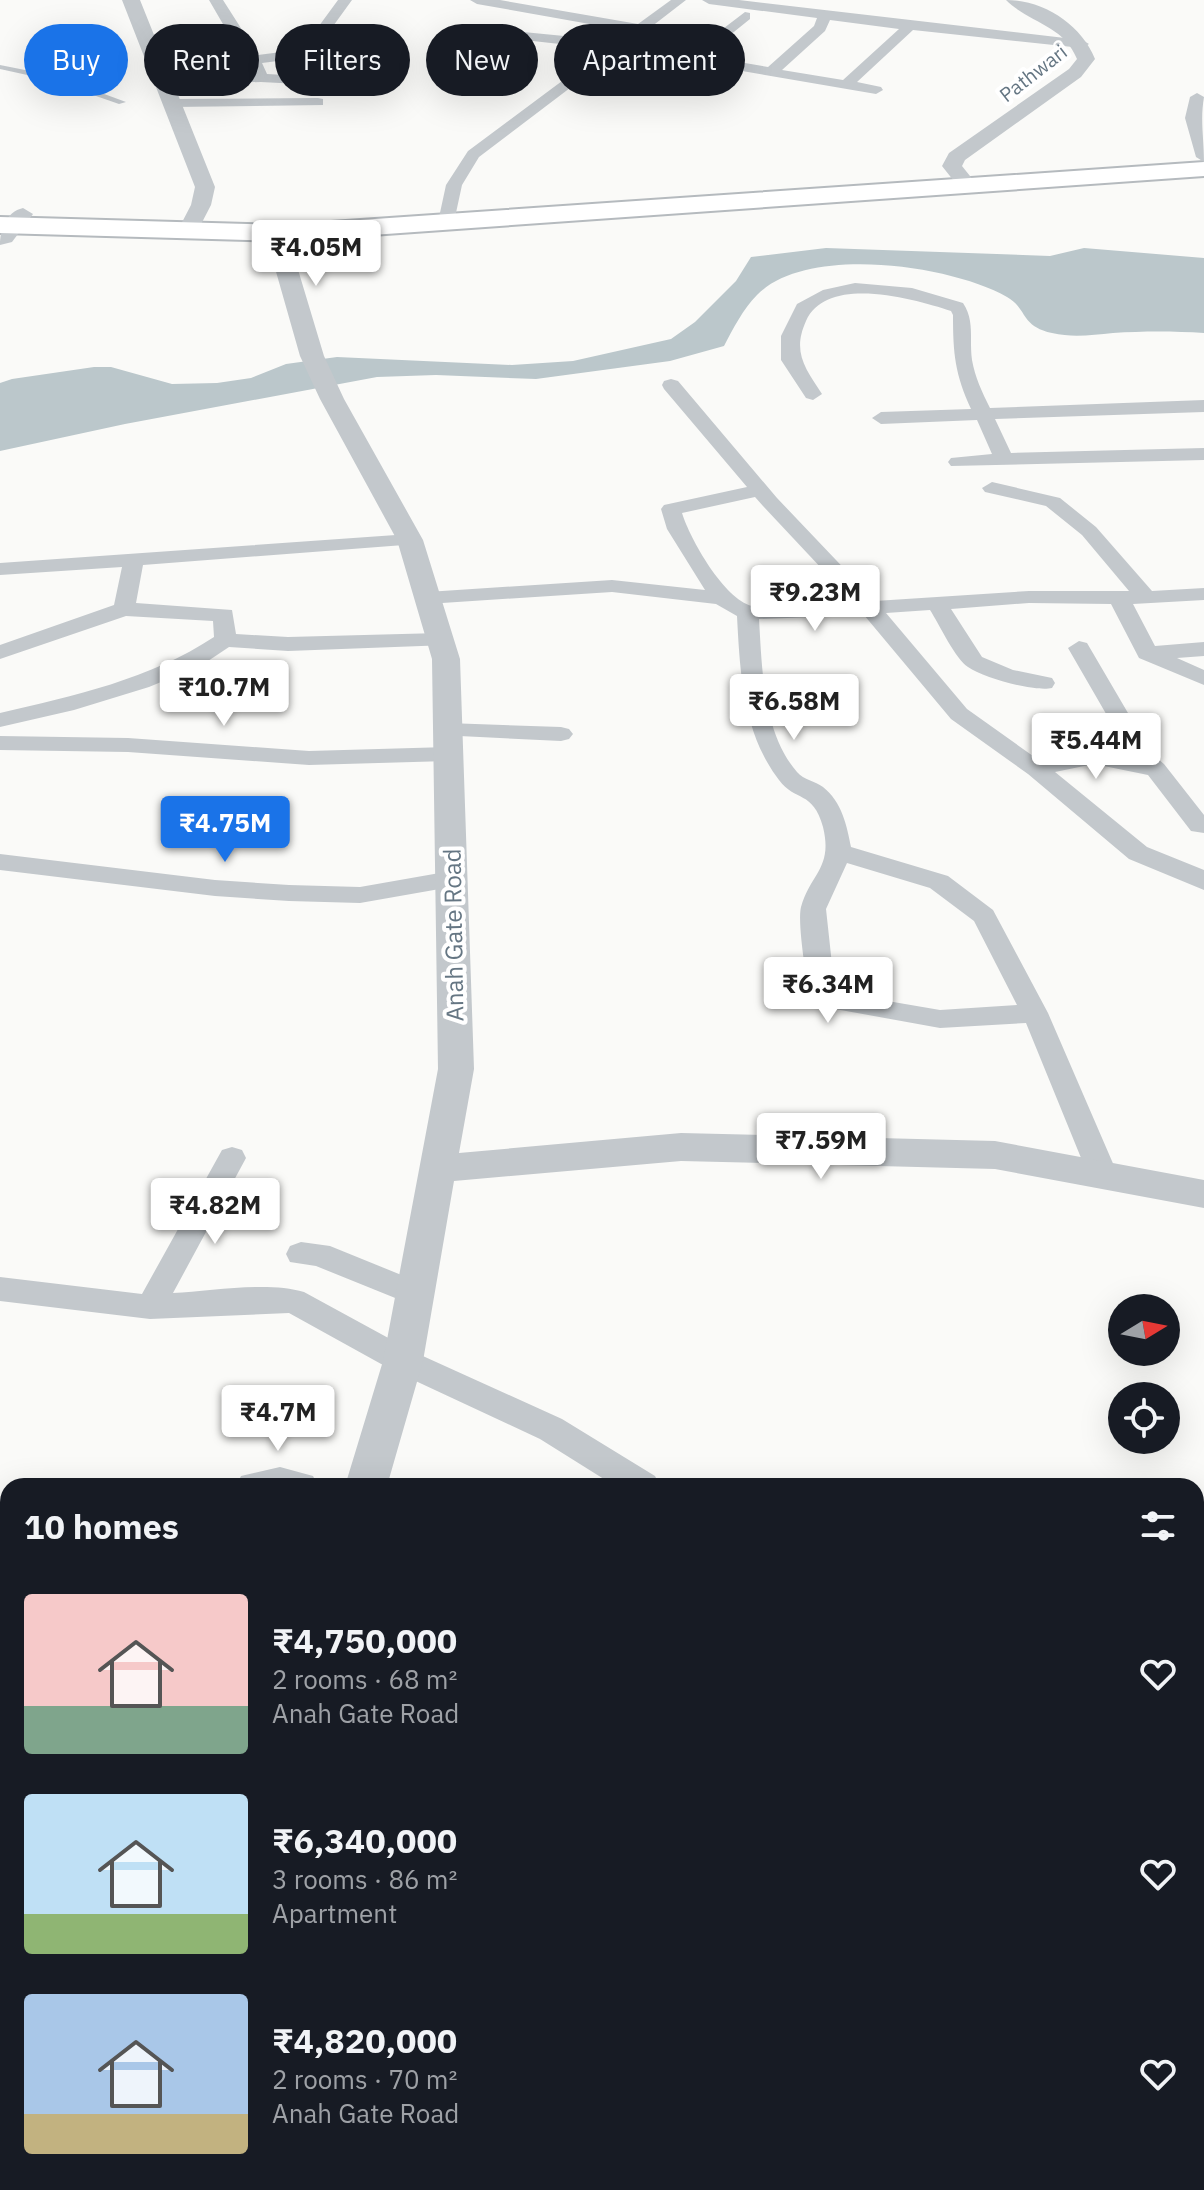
<!DOCTYPE html>
<html lang="en">
<head>
<meta charset="utf-8">
<style>
  body { margin:0; font-family:"IBM Plex Sans",sans-serif; background:#20242c; color:#f1f3f6; height:100vh; display:flex; flex-direction:column; font-size:30px; white-space:nowrap }
  * { box-sizing:border-box; margin:0 }
  p { font-size:26px; color:#9ea1a6 }
  .icon { flex:none; width:44px; height:44px; fill:none; stroke:currentColor; stroke-width:2; stroke-linecap:round; stroke-linejoin:round }
  .map { position:relative; flex:1; overflow:hidden }
  .drawer { position:absolute; left:0px; top:1478px; width:1204px; height:712px; display:flex; flex-direction:column; background:#171b24; border-radius:24px 24px 0 0; box-shadow:0 8px 32px #0002 }
  .drawer>* { flex:none }
  .hud { position:absolute; left:24px; top:24px; width:800px; height:72px; display:flex; gap:16px }
  .needle { width:52px; rotate:80deg }
  .tools { position:absolute; left:1108px; top:1294px; display:grid; gap:16px }
  .tools a { display:grid; place-items:center; width:72px; height:72px; border-radius:50%; background:#171b24; box-shadow:0 8px 32px #0002; font-size:40px }
  .price { position:absolute; translate:-50% -68px; padding:0 18px; border-radius:8px; background:#fff; color:#222; font-size:26px; line-height:52px; filter:drop-shadow(0 2px 4px #0008) }
  .price::after { content:''; position:absolute; left:50%; top:48px; width:24px; height:18px; margin-left:-12px; background:inherit; clip-path:polygon(0 0,100% 0,50% 100%) }
  .price.selected { background:#1a73e8; color:#fff }
  ul { padding:0; list-style:none }
  li { display:flex; align-items:center; gap:24px; height:200px; padding:0 24px }
  li span { display:grid; place-items:center; flex:none; width:224px; height:160px; border-radius:8px; color:#555 }
  li>.icon { margin-inline-start:auto }
  span .icon { width:96px; height:96px; fill:#fffc; stroke-width:1 }
  li b { font-size:34px }
  h2 { display:flex; justify-content:space-between; align-items:center; height:96px; padding:0 24px; font-size:34px }
  .pill { padding:0 28px; border-radius:36px; background:#171b24; box-shadow:0 8px 32px #0002; font-size:28px; line-height:72px }
  .pill.selected { background:#1a73e8; color:#fff }
  .map>svg:first-child { display:block }
  .water { fill:#bbc7cb }
  .lines { fill:none; stroke-linecap:round; stroke-linejoin:round }
  .primary-casing { stroke:#b5babe; stroke-width:4 }
  .service { fill:#c3c8cc; fill-rule:evenodd }
  .minor { fill:#c3c8cc; fill-rule:evenodd }
  .tertiary { fill:#c3c8cc; fill-rule:evenodd }
  .primary { fill:#fff; fill-rule:evenodd }
  .labels { text-anchor:middle; dominant-baseline:central; stroke-width:8; stroke-linejoin:round; paint-order:stroke }
  .far-street-label { font-size:20px; fill:#657683; stroke:#fff }
  .street-label { font-size:24px; fill:#657683; stroke:#fff }
</style>
</head>
<body>
<div class="map">
<svg width="1204" height="2190" viewBox="0 0 1204 2190">
  <rect width="100%" height="100%" fill="#fafaf8"/>
  <path class="water" d="M826 248 1050 256 1084 248 1204 258V333C1174 331 1143 331 1113 333 1092 335 1073 338 1052 333 1020 326 1028 309 1007 297 951 265 807 244 757 295 743 309 733 329 724 346L670 361 536 379 436 375 377 377 125 424 0 451V383L12 379 94 367H111L172 384 217 383 251 378 286 364 337 357 512 365 573 361 671 339 695 322 736 281 751 257Z"/>
  <g class="lines">
    <g class="primary-casing">
      <path id="primary" d="M1204 162V176L287 241 0 233V217L287 225Z"/>
    </g>
    <path class="service" d="M0 65 55 76 126 102 119 104 50 80 0 69Z"/>
    <path class="minor" d="M209 0H223L258 55 297 50 305 45 338 0H352L315 51 301 58 262 63 267 74 338 78 345 82 338 86 261 82 158 84 156 81 163 77 252 74Z
      M470 0H500L638 24 671 0H686L629 44 690 54 745 12 750 13V19L704 56 768 67 814 26 817 18 709 4 702 0H739L1082 40 1089 44 1082 48 913 30 857 82 881 87 883 90 876 94 620 50 479 157 462 185 454 222 446 227 438 222 446 185 468 151 605 49 487 36 462 52 446 69H436V63L452 46 484 28 615 41 629 31 477 4ZM830 20 899 29 843 80 782 70 825 31Z
      M1197 93 1204 97C1200 120 1204 138 1204 162L1196 157 1185 118 1190 97Z
      M318 98 323 99V105L172 107 165 103 172 99Z
      M855 283 912 288 963 303C975 321 969 339 972 360 975 377 982 392 990 408L1204 400V412L995 419 1011 453 1204 448V460L951 466 948 462 951 458 992 454 977 420 881 424 872 418 881 412 971 409C955 374 953 354 953 315L951 311C914 299 827 274 806 321 792 352 805 368 822 394L813 400 806 398 781 360V336L797 304 823 290Z
      M671 379 678 381 777 498 875 601 1029 591H1129L1082 535 1046 506 985 492 982 488 992 482 1060 498 1096 527 1152 591 1204 588V600L1133 604 1155 646 1204 642V656L1177 658 1204 670V685L1139 658 1111 604 1029 603 951 609 982 657 1013 670 1052 678 1055 683 1052 688C1034 692 984 678 968 667 956 660 939 624 930 610L886 613 967 709 1040 761 1094 750 1131 757 1068 648 1079 641 1087 643 1152 754 1164 764 1204 815V833L1191 831 1148 775 1094 764 1055 772 1147 847 1204 870V890L1129 859 1028 774 951 719 864 615 759 619C762 668 763 733 797 772 804 780 815 781 823 787 842 802 847 826 851 847L948 876 993 910 1048 1013 1118 1175 1113 1183 1103 1186 1093 1183 1088 1175 1026 1023 940 1028 813 1005 809 999C807 979 797 924 801 907 811 873 833 868 823 827 813 790 795 802 779 780 743 733 740 673 737 616L716 604 612 592 427 604 416 598 427 592 612 580 705 590 667 529 661 509 664 505 747 487 664 389 662 385 664 381ZM755 497 763 506 853 602C831 603 769 611 752 606 724 599 690 539 682 513ZM847 863 930 888 974 921 1017 1005 940 1010 835 992 826 909Z
      M410 534 417 536 420 540 417 544 143 565 136 603 232 610 236 634 288 637 440 633 448 635 451 640 448 645 288 651 229 647 202 665 149 687 74 710 0 727V713C74 696 150 679 214 637L213 621 126 616 0 659V645L114 605 122 567 0 575V563Z
      M447 723 561 727 569 729 573 734 569 739 561 741 439 735 435 730 439 725Z
      M0 736 128 738 309 751 448 747 456 749 460 754 456 759 448 761 309 765 128 752 0 750Z
      M0 854 215 880 289 885 360 887 451 871 460 873 464 879 460 885 451 887 360 903 289 901 215 896 0 870Z
      M232 1147 242 1150 246 1158 173 1293C211 1291 268 1281 304 1292L414 1352 562 1419 655 1476 660 1486H615L540 1439 392 1370 289 1313 150 1319 0 1301V1277L142 1294 222 1150Z
      M301 1242 330 1246 426 1285 430 1294 426 1303 415 1306 316 1266 290 1262 286 1254 290 1246Z
      M280 1467 313 1476 318 1486H236L241 1476Z
      M8 1579V1612L0 1615V1581Z
      M1196 1650 1204 1651V1683L1196 1682Z
      M1196 2081 1204 2084V2126L1196 2123Z"/>
    <path class="tertiary" d="M122 0H140L215 187 211 205 196 234 189 236 178 230 191 205 195 187Z
      M1006 0C1043 0 1081 24 1095 59L1081 77 965 160 962 166 978 186 968 192 961 190 942 166 949 153 1069 69 1077 59C1064 25 1029 23 1006 0Z
      M23 208 33 214 12 242 0 245C0 230 6 212 23 208Z
      M276 227 287 233 324 356 344 399 423 540 460 659 474 1069 459 1153 681 1133 995 1141 1204 1180V1208L995 1169 681 1161 454 1181 423 1361 387 1486H345L383 1361 438 1069 432 659 397 540 320 399 300 356 265 233Z
      M137 2182H191L188 2190H134Z"/>
    <use href="#primary" class="primary"/>
  </g>
  <g class="labels">
    <g class="far-street-label">
      <text transform="translate(1033 73) rotate(-38)">Pathwari</text>
    </g>
    <g class="street-label">
      <text transform="translate(453 935) rotate(-91)">Anah Gate Road</text>
    </g>
  </g>
</svg>
<div class="tools">
<a><svg class="needle" viewBox="-14 -14 28 28"><path d="M0-13l5 13h-10z" fill="#e53935"/><path d="M0 13l5-13h-10z" fill="#9ea1a6"/></svg></a>
<a><svg class="icon" aria-label="locate" viewBox="0 0 24 24"><circle cx="12" cy="12" r="6"/><path d="M12 2v4M12 18v4M2 12h4M18 12h4"/></svg></a>
</div>
<b class="price" style="left:316px;top:288px">₹4.05M</b>
<b class="price" style="left:815px;top:633px">₹9.23M</b>
<b class="price" style="left:224px;top:728px">₹10.7M</b>
<b class="price" style="left:794px;top:742px">₹6.58M</b>
<b class="price" style="left:1096px;top:781px">₹5.44M</b>
<b class="price selected" style="left:225px;top:864px">₹4.75M</b>
<b class="price" style="left:828px;top:1025px">₹6.34M</b>
<b class="price" style="left:821px;top:1181px">₹7.59M</b>
<b class="price" style="left:215px;top:1246px">₹4.82M</b>
<b class="price" style="left:278px;top:1453px">₹4.7M</b>
<div class="hud">
<a class="pill selected">Buy</a>
<a class="pill">Rent</a>
<a class="pill">Filters</a>
<a class="pill">New</a>
<a class="pill">Apartment</a>
</div>
<section class="drawer">
<h2>10 homes<svg class="icon" aria-label="filters" viewBox="0 0 24 24"><path d="M4 7h16M4 17h16"/><circle cx="9" cy="7" r="2"/><circle cx="15" cy="17" r="2"/></svg></h2>
<ul>
<li><span style="background:linear-gradient(#f6c9c9 70%,#7fa58c 0)"><svg class="icon" aria-label="home" viewBox="0 0 24 24"><path d="M3 11l9-7 9 7M6 9v11h12V9"/></svg></span><div><b>₹4,750,000</b><p>2 rooms · 68 m²</p><p>Anah Gate Road</p></div><svg class="icon" aria-label="heart" viewBox="0 0 24 24"><path d="M12 20l-8-8c-3-5 5-10 8-4 3-6 11-1 8 4z"/></svg></li>
<li><span style="background:linear-gradient(#bfe0f5 75%,#8fb573 0)"><svg class="icon" aria-label="home" viewBox="0 0 24 24"><path d="M3 11l9-7 9 7M6 9v11h12V9"/></svg></span><div><b>₹6,340,000</b><p>3 rooms · 86 m²</p><p>Apartment</p></div><svg class="icon" aria-label="heart" viewBox="0 0 24 24"><path d="M12 20l-8-8c-3-5 5-10 8-4 3-6 11-1 8 4z"/></svg></li>
<li><span style="background:linear-gradient(#a9c7e8 75%,#c2b280 0)"><svg class="icon" aria-label="home" viewBox="0 0 24 24"><path d="M3 11l9-7 9 7M6 9v11h12V9"/></svg></span><div><b>₹4,820,000</b><p>2 rooms · 70 m²</p><p>Anah Gate Road</p></div><svg class="icon" aria-label="heart" viewBox="0 0 24 24"><path d="M12 20l-8-8c-3-5 5-10 8-4 3-6 11-1 8 4z"/></svg></li>
</ul>
</section>
</div>
</body>
</html>
